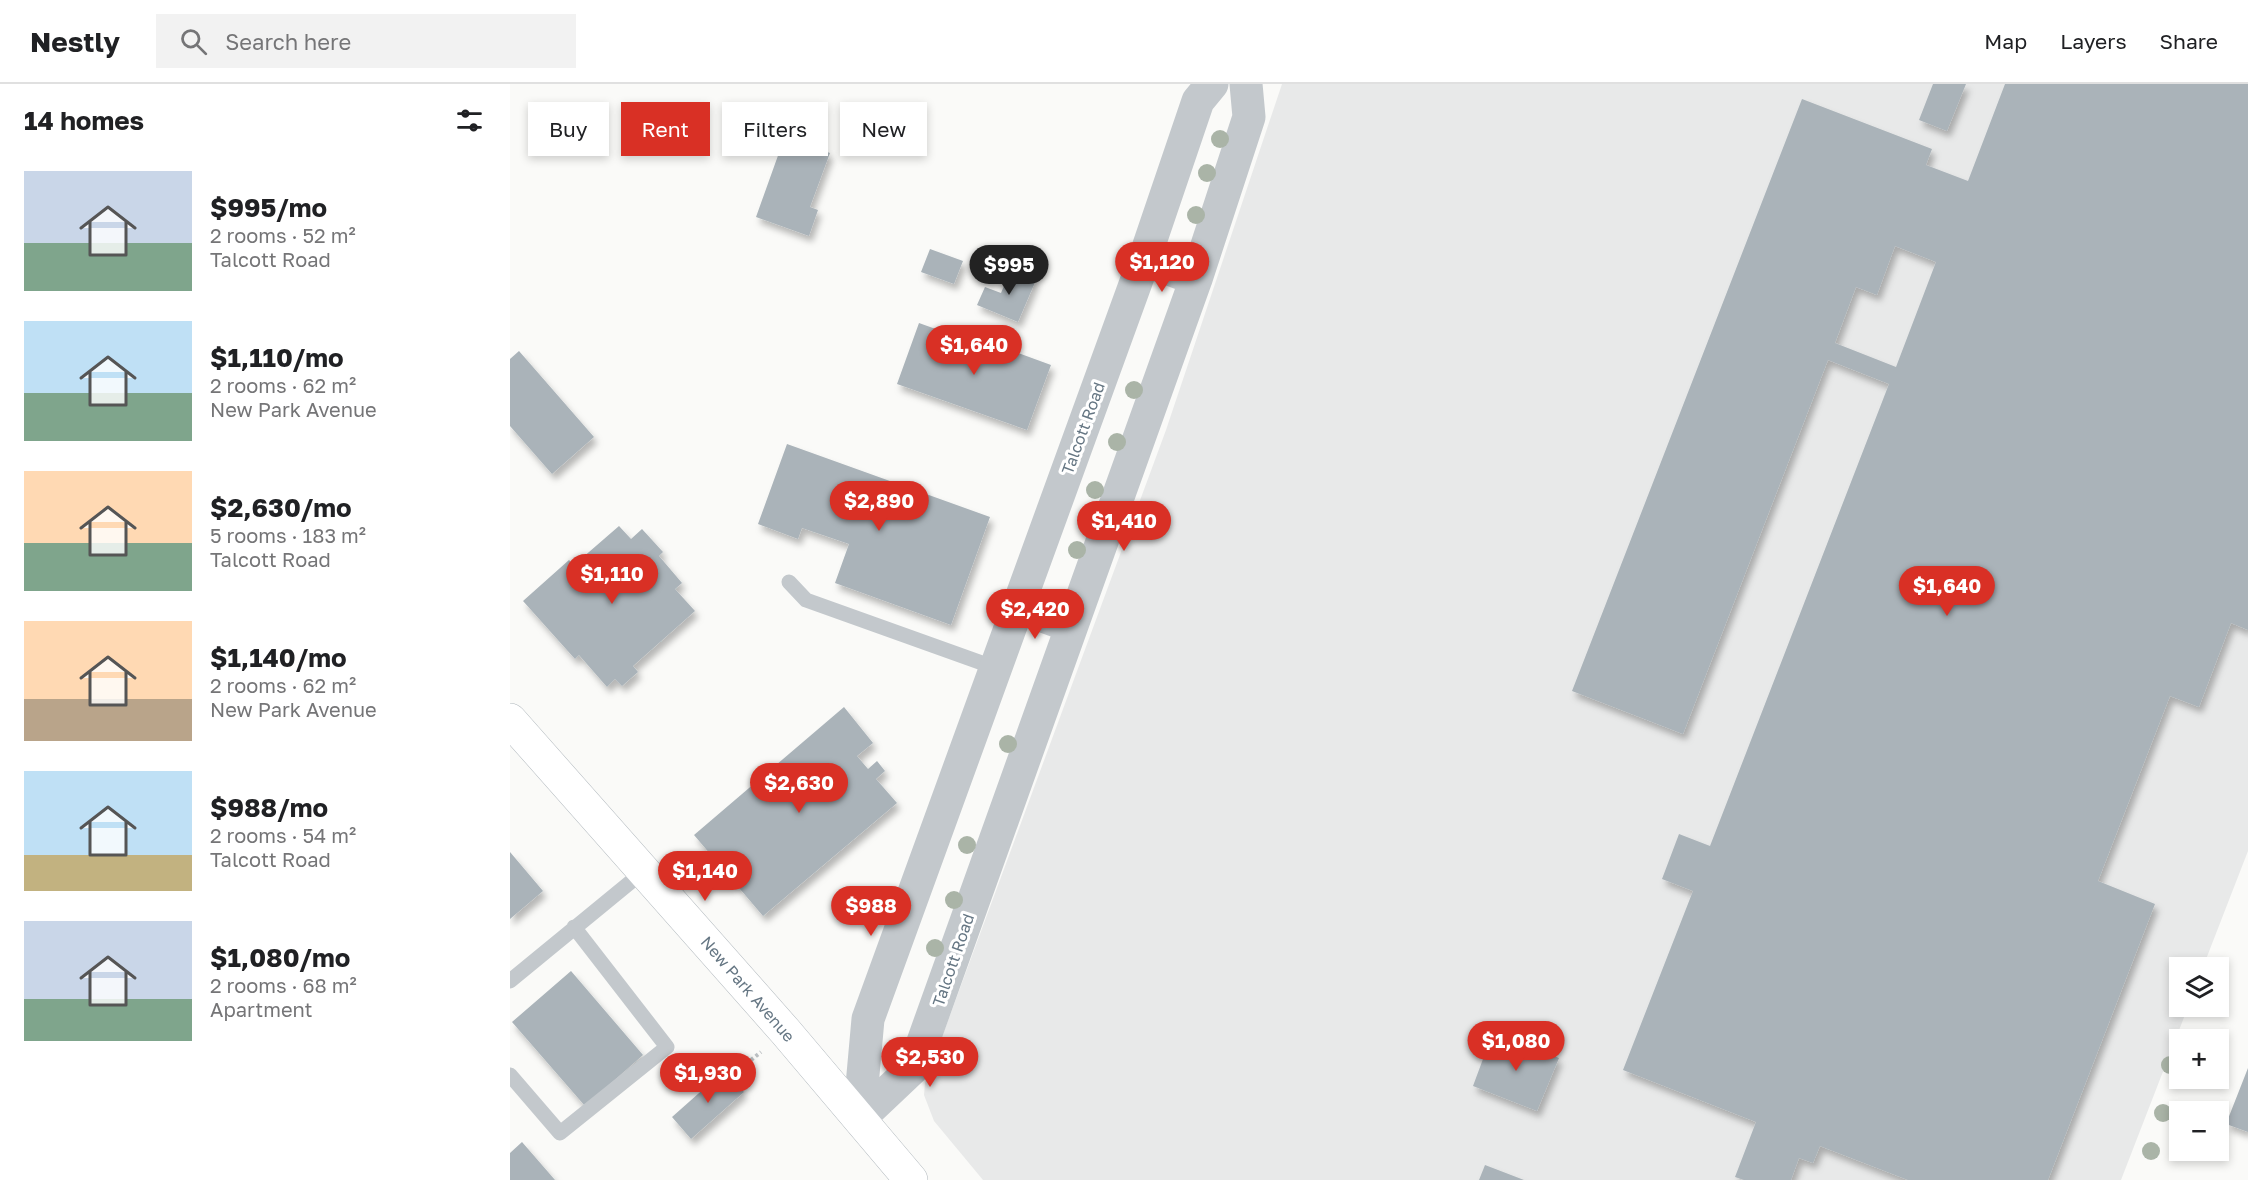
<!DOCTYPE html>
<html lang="en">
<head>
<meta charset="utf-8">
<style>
  body { margin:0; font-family:"Golos Text",sans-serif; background:#f2f2f2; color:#202124; height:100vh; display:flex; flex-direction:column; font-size:22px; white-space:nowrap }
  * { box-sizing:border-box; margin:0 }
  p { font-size:20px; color:#757577 }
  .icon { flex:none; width:33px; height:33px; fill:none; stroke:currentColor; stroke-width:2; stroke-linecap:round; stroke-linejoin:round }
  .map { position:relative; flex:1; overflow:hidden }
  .sheet { display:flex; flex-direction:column; background:#fff; width:510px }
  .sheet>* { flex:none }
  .hud { position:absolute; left:18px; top:18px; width:570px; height:54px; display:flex; gap:12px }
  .fabs { position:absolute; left:1659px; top:873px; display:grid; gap:12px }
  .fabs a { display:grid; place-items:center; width:60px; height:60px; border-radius:0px; background:#fff; box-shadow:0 3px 9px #0003; font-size:30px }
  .price { position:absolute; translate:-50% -51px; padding:0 14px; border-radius:21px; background:#d93025; color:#fff; font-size:20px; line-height:39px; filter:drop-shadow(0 2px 3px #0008) }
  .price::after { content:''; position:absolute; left:50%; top:36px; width:18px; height:14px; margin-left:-9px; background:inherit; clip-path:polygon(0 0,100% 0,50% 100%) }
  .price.current { background:#222; color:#fff }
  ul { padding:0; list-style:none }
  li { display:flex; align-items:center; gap:18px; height:150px; padding:0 24px }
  li span { display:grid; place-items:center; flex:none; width:168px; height:120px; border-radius:0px; color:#555 }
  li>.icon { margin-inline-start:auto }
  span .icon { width:72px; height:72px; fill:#fffc; stroke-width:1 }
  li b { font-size:26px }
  h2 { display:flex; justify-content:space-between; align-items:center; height:72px; padding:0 24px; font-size:26px }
  .tag { padding:0 21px; border-radius:0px; background:#fff; box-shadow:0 3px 9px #0003; font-size:21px; line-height:54px }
  .tag.current { background:#d93025; color:#fff }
  header { display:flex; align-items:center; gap:36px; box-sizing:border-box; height:84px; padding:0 30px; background:#fff; border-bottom:2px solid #e0e0e0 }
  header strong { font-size:28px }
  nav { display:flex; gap:33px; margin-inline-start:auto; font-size:21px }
  .search { width:420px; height:54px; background:#f2f2f2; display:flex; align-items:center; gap:15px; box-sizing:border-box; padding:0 21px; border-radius:0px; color:#757577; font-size:22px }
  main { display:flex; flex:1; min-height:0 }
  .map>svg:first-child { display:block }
  .built { fill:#e8e9e9 }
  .building { fill:#aab3b9; fill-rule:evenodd; filter:url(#shadow) }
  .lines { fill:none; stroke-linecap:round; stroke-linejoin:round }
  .secondary-casing { stroke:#b3babf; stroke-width:34 }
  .path { stroke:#bbbfc2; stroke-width:4; stroke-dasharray:3 3; stroke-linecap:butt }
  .service { stroke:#c3c8cc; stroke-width:15 }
  .tertiary { stroke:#c3c8cc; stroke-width:33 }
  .secondary { stroke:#fff; stroke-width:33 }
  .tree { fill:#aab4a7 }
  .labels { text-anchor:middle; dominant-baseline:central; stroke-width:6; stroke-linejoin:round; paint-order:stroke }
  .street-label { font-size:16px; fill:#657683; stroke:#fff }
</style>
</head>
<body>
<header>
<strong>Nestly</strong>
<div class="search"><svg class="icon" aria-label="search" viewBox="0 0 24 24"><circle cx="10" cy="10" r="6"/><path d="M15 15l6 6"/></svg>Search here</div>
<nav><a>Map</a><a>Layers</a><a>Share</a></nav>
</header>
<main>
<section class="sheet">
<h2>14 homes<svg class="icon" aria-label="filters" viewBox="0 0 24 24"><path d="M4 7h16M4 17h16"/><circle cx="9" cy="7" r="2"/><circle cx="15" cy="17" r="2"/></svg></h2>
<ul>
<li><span style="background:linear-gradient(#c9d6e8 60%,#7fa58c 0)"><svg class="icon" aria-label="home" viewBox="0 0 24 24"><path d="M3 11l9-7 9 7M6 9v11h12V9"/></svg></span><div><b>$995/mo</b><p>2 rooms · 52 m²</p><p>Talcott Road</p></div></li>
<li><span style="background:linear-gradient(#bfe0f5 60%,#7fa58c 0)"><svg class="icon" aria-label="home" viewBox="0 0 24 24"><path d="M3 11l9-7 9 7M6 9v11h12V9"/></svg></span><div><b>$1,110/mo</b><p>2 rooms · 62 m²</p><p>New Park Avenue</p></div></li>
<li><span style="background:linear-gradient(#ffd9b3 60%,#7fa58c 0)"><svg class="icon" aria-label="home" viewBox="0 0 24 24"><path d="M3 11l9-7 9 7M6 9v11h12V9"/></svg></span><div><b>$2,630/mo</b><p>5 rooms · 183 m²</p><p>Talcott Road</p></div></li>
<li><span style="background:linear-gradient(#ffd9b3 65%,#b9a48a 0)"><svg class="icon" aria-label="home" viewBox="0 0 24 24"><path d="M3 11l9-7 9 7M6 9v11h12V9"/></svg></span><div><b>$1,140/mo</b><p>2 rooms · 62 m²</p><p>New Park Avenue</p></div></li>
<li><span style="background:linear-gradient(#bfe0f5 70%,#c2b280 0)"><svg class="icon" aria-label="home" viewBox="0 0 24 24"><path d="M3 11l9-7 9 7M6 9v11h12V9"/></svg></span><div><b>$988/mo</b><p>2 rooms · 54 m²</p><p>Talcott Road</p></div></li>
<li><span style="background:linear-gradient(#c9d6e8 65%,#7fa58c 0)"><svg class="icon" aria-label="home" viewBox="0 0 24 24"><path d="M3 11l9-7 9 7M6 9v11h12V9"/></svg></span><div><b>$1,080/mo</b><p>2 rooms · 68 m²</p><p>Apartment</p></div></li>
</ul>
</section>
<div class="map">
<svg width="1738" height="1096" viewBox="0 0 1738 1096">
  <defs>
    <filter id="shadow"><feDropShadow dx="3.5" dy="6" stdDeviation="3" flood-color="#0004"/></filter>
  </defs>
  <rect width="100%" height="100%" fill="#fafaf8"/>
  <path class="built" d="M772 0H1738V767L1693 883 1670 884V922L1678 923 1611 1096H473L424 1037 414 1011 415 999 656 346Z"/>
  <path class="building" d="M1423 0H1456L1437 47 1409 36Z
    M1495 0H1738V546L1721 539 1689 623 1660 612 1588 797 1645 820 1538 1096H1398L1310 1062 1303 1079 1289 1074 1281 1096H1234L1225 1093 1246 1038 1113 986 1183 807 1152 795 1169 750 1200 762 1379 300 1318 276 1173 650 1062 607 1292 15 1422 65 1416 81 1458 97ZM1385 162 1426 178 1386 283 1325 259 1346 203 1367 211Z
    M275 52 320 69 300 123 308 126 299 152 246 133Z
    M420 165 453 177 444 200 411 188Z
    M501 185 526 196 508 238 467 221 475 203 491 209Z
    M409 239 498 271 500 266 541 281 517 346 387 300Z
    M9 267 84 353 42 390 0 342V275Z
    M277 360 480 433 441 541 325 499 339 460 292 444 288 455 248 440Z
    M109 442 121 455 132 445 153 468 149 472 172 499 165 505 185 527 123 582 128 588 112 602 105 595 97 603 69 571 65 575 13 517 59 476 64 481Z
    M334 623 363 659 347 672 358 685 367 677 375 687 366 695 387 719 253 832 184 751Z
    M0 768 33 807 0 835Z
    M61 887 133 971 75 1022 2 938Z
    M983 948 1049 974 1027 1027 963 1002Z
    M1738 984V1048L1716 1040Z
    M215 986 234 1008 181 1055 162 1033Z
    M12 1058 45 1096H0V1069Z
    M975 1081 1014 1096H969Z"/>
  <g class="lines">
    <g class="secondary-casing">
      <path id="secondary" d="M0 636 275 947 401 1096"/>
    </g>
    <path class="path" d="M241 976 251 968"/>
    <path class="service" d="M279 498 296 516 486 584
      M0 897 134 787
      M0 991 50 1049 157 963 64 843"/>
    <path class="tertiary" d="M634 176 686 195
      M508 523 560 542
      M349 1035 404 983 686 195 739 33 736 0
      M349 1035 358 935 634 176 688 17 702 0"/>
    <use href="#secondary" class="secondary"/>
  </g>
  <g class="tree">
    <circle cx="710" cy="55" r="9"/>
    <circle cx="697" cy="89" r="9"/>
    <circle cx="686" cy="131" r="9"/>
    <circle cx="624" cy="306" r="9"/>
    <circle cx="607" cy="358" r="9"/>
    <circle cx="585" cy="406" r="9"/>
    <circle cx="567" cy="466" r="9"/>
    <circle cx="498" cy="660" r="9"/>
    <circle cx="457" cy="761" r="9"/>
    <circle cx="444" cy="816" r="9"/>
    <circle cx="425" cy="864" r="9"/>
    <circle cx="1660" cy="981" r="9"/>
    <circle cx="1653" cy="1029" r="9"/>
    <circle cx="1641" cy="1067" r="9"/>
  </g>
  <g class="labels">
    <g class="street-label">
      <text transform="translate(573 344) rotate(-70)">Talcott Road</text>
      <text transform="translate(443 876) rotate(-71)">Talcott Road</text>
      <text transform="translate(238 905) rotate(49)">New Park Avenue</text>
    </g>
  </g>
</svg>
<div class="fabs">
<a><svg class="icon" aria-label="layers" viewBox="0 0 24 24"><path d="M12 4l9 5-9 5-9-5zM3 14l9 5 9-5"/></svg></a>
<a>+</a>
<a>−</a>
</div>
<b class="price" style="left:652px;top:209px">$1,120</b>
<b class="price current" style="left:499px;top:212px">$995</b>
<b class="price" style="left:464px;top:292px">$1,640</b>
<b class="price" style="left:369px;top:448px">$2,890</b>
<b class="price" style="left:614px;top:468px">$1,410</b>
<b class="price" style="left:102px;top:521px">$1,110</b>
<b class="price" style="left:1437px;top:533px">$1,640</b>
<b class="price" style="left:525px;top:556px">$2,420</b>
<b class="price" style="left:289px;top:730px">$2,630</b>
<b class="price" style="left:195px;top:818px">$1,140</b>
<b class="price" style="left:361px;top:853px">$988</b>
<b class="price" style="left:1006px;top:988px">$1,080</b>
<b class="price" style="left:420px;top:1004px">$2,530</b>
<b class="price" style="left:198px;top:1020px">$1,930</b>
<div class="hud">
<a class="tag">Buy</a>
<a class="tag current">Rent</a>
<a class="tag">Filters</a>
<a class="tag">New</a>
</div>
</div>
</main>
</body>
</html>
